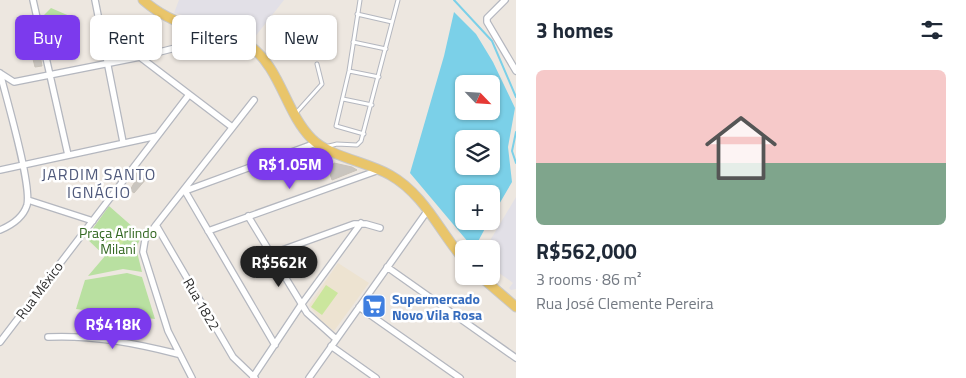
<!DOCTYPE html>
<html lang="en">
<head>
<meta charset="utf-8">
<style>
  body { margin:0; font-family:"Titillium Web",sans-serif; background:#f2f2f3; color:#1f2937; height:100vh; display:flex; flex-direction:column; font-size:19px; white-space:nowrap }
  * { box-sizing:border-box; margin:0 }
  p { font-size:16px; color:#747a83 }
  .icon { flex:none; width:28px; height:28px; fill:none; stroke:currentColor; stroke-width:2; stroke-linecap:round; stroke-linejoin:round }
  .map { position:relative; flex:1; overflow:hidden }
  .panel { display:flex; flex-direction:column; background:#fff; width:450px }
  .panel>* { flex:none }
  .banner { position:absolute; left:15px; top:15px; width:425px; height:45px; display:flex; gap:10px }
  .needle { width:32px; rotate:115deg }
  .fabs { position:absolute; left:455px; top:75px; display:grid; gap:10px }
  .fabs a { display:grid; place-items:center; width:45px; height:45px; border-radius:8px; background:#fff; box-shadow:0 1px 4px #0004; font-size:25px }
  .price { position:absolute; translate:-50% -42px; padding:0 11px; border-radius:18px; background:#7c3aed; color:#fff; font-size:16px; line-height:32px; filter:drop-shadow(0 1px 2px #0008) }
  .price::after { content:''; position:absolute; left:50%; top:30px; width:15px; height:11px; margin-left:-8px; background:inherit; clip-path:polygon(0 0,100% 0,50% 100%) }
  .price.current { background:#222; color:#fff }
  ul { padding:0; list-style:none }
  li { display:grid; align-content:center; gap:10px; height:265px; padding:0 20px }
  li+li { border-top:1px solid #e0e1e3 }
  li span { display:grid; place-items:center; height:155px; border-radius:8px; color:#555 }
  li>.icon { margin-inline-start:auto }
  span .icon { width:90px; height:90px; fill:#fffc; stroke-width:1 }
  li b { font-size:21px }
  h2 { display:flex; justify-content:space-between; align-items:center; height:60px; padding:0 20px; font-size:21px }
  .chip { padding:0 18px; border-radius:8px; background:#fff; box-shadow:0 1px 4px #0004; font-size:18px; line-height:45px }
  .chip.current { background:#7c3aed; color:#fff }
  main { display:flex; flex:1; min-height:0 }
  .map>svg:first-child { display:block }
  .industrial { fill:#e2e0e7 }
  .education { fill:#ede3d1 }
  .green { fill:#b9e0a1 }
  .pitch { fill:#cbe69d }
  .water { fill:#7bd0e8; fill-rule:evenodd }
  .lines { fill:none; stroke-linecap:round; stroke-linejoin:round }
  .stream { stroke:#7bd0e8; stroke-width:2 }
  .building { fill:#c9c5bf; stroke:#c9c3ba }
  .service-casing { stroke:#b4b7bf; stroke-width:5 }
  .minor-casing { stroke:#b4b7bf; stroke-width:8 }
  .primary-casing { stroke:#c8c8c8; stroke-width:11 }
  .service { stroke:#fff; stroke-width:3 }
  .minor { stroke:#fff; stroke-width:5.5 }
  .primary { stroke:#e9c56a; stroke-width:9 }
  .labels { text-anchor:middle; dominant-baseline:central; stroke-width:5; stroke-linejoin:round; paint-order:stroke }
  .park-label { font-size:14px; fill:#326720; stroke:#fff }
  .street-label { font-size:14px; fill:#2d2d2d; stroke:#fff }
  .shop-label { font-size:14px; font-weight:bold; fill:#366cbe; stroke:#fff; text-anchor:start }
  .quarter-label { font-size:16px; letter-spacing:1px; fill:#4f597b; stroke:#fff }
</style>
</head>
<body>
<main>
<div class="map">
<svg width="516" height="378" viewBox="0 0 516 378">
  <rect width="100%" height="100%" fill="#ede7e0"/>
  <path class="industrial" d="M179 0H284L254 38 233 28 174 13Z
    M516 197V289L511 290 509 288 513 283 491 267V249H485Z"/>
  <path class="education" d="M338 263 369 283 334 331 320 320 309 305Z"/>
  <path class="green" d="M51 8 72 17C72 28 81 36 79 48L75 47 72 39 65 37 59 32 46 37 43 16Z
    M109 206 142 235 136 248 142 272 123 269 88 276 105 256 86 238Z
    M127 273 142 277 155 319 76 309 85 280Z"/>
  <path class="pitch" d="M115 233 124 241 110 258 101 250Z
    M326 285 338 293 322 315 311 307Z"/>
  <path class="water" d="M454 12 476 34 493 62 515 108 508 147 512 182 491 218V194H464V221H489L474 249 410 173 444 56ZM464 84H491V111H464ZM464 139H491V166H464Z"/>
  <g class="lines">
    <path class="stream" d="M454 0 492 41 516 97
      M516 132 512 151 516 163"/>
  </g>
  <path class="building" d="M40 54 42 66 35 67 32 55Z
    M334 163 352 167 357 170 332 180 330 174Z
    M138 171 147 178 134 193 130 190 136 180 133 178Z"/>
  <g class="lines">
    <g class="service-casing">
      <path id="service" d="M360 0 349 71 336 126 364 134
        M357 14 392 22
        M353 42 386 49
        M349 71 379 77
        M343 99 372 105
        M296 113 322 84 317 64
        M325 147 337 144 357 145 361 141 398 0"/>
    </g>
    <g class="minor-casing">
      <path id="minor" d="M33 0 68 155
        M95 0 123 142
        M505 0 487 18V22L516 71
        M178 23 186 34 185 46
        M140 57 232 127
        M0 73 14 82 140 57 222 36
        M0 73C6 97 32 185 27 205 23 218 12 225 0 230
        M0 170 157 136
        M28 200 93 221
        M248 216 307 313 336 339
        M156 225 233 357 255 378
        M208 231 379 170
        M271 254 354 224H366L380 228
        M387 267 516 358
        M359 307 460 378
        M48 337C93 335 134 343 178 354
        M0 342 188 96
        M275 345 185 191 316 143
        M331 346 376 378
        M253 377 301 305 361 223
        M192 378 168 331 143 252 145 240 156 225 254 100
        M309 378 428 210"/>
    </g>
    <g class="primary-casing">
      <path id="primary" d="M143 0C163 18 184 25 210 32 223 36 238 37 249 45 281 68 285 112 312 139 330 157 368 162 390 175 424 194 440 232 464 260
        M480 276 516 307"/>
    </g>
    <use href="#service" class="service"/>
    <use href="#minor" class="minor"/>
    <use href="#primary" class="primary"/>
  </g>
  <defs>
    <g id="supermarket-square" transform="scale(1.25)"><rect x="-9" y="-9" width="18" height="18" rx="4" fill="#3f7fe0" stroke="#fff"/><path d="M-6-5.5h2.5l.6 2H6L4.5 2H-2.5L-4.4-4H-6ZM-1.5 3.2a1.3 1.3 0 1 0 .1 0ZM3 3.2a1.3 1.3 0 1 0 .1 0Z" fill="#fff"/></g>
  </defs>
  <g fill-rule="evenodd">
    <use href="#supermarket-square" x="374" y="306"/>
  </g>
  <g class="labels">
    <g class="park-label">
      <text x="118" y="232">Praça Arlindo<tspan x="118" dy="16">Milani</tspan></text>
    </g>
    <g class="street-label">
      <text transform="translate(39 290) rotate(-53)">Rua México</text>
      <text transform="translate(202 304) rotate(60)">Rua 1822</text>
    </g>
    <g class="shop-label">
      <text x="392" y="298">Supermercado<tspan x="392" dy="16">Novo Vila Rosa</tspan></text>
    </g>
    <g class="quarter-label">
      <text x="99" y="174">JARDIM SANTO<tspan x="99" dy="18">IGNÁCIO</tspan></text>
    </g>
  </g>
</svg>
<div class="fabs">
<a><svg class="needle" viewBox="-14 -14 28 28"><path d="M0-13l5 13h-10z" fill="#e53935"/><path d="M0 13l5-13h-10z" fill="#747a83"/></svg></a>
<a><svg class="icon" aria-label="layers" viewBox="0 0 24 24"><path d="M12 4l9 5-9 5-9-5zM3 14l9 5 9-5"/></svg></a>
<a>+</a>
<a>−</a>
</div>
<b class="price" style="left:290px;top:190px">R$1.05M</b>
<b class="price current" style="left:279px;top:288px">R$562K</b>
<b class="price" style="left:113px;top:350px">R$418K</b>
<div class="banner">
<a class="chip current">Buy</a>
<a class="chip">Rent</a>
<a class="chip">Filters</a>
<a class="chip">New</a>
</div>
</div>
<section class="panel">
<h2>3 homes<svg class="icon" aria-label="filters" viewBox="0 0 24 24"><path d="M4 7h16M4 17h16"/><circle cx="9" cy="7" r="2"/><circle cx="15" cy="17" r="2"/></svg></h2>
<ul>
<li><span style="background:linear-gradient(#f6c9c9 60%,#7fa58c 0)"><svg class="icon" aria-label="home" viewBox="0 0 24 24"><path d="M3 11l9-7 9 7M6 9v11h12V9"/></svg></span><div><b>R$562,000</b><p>3 rooms · 86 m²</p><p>Rua José Clemente Pereira</p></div></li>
</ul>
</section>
</main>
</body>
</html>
